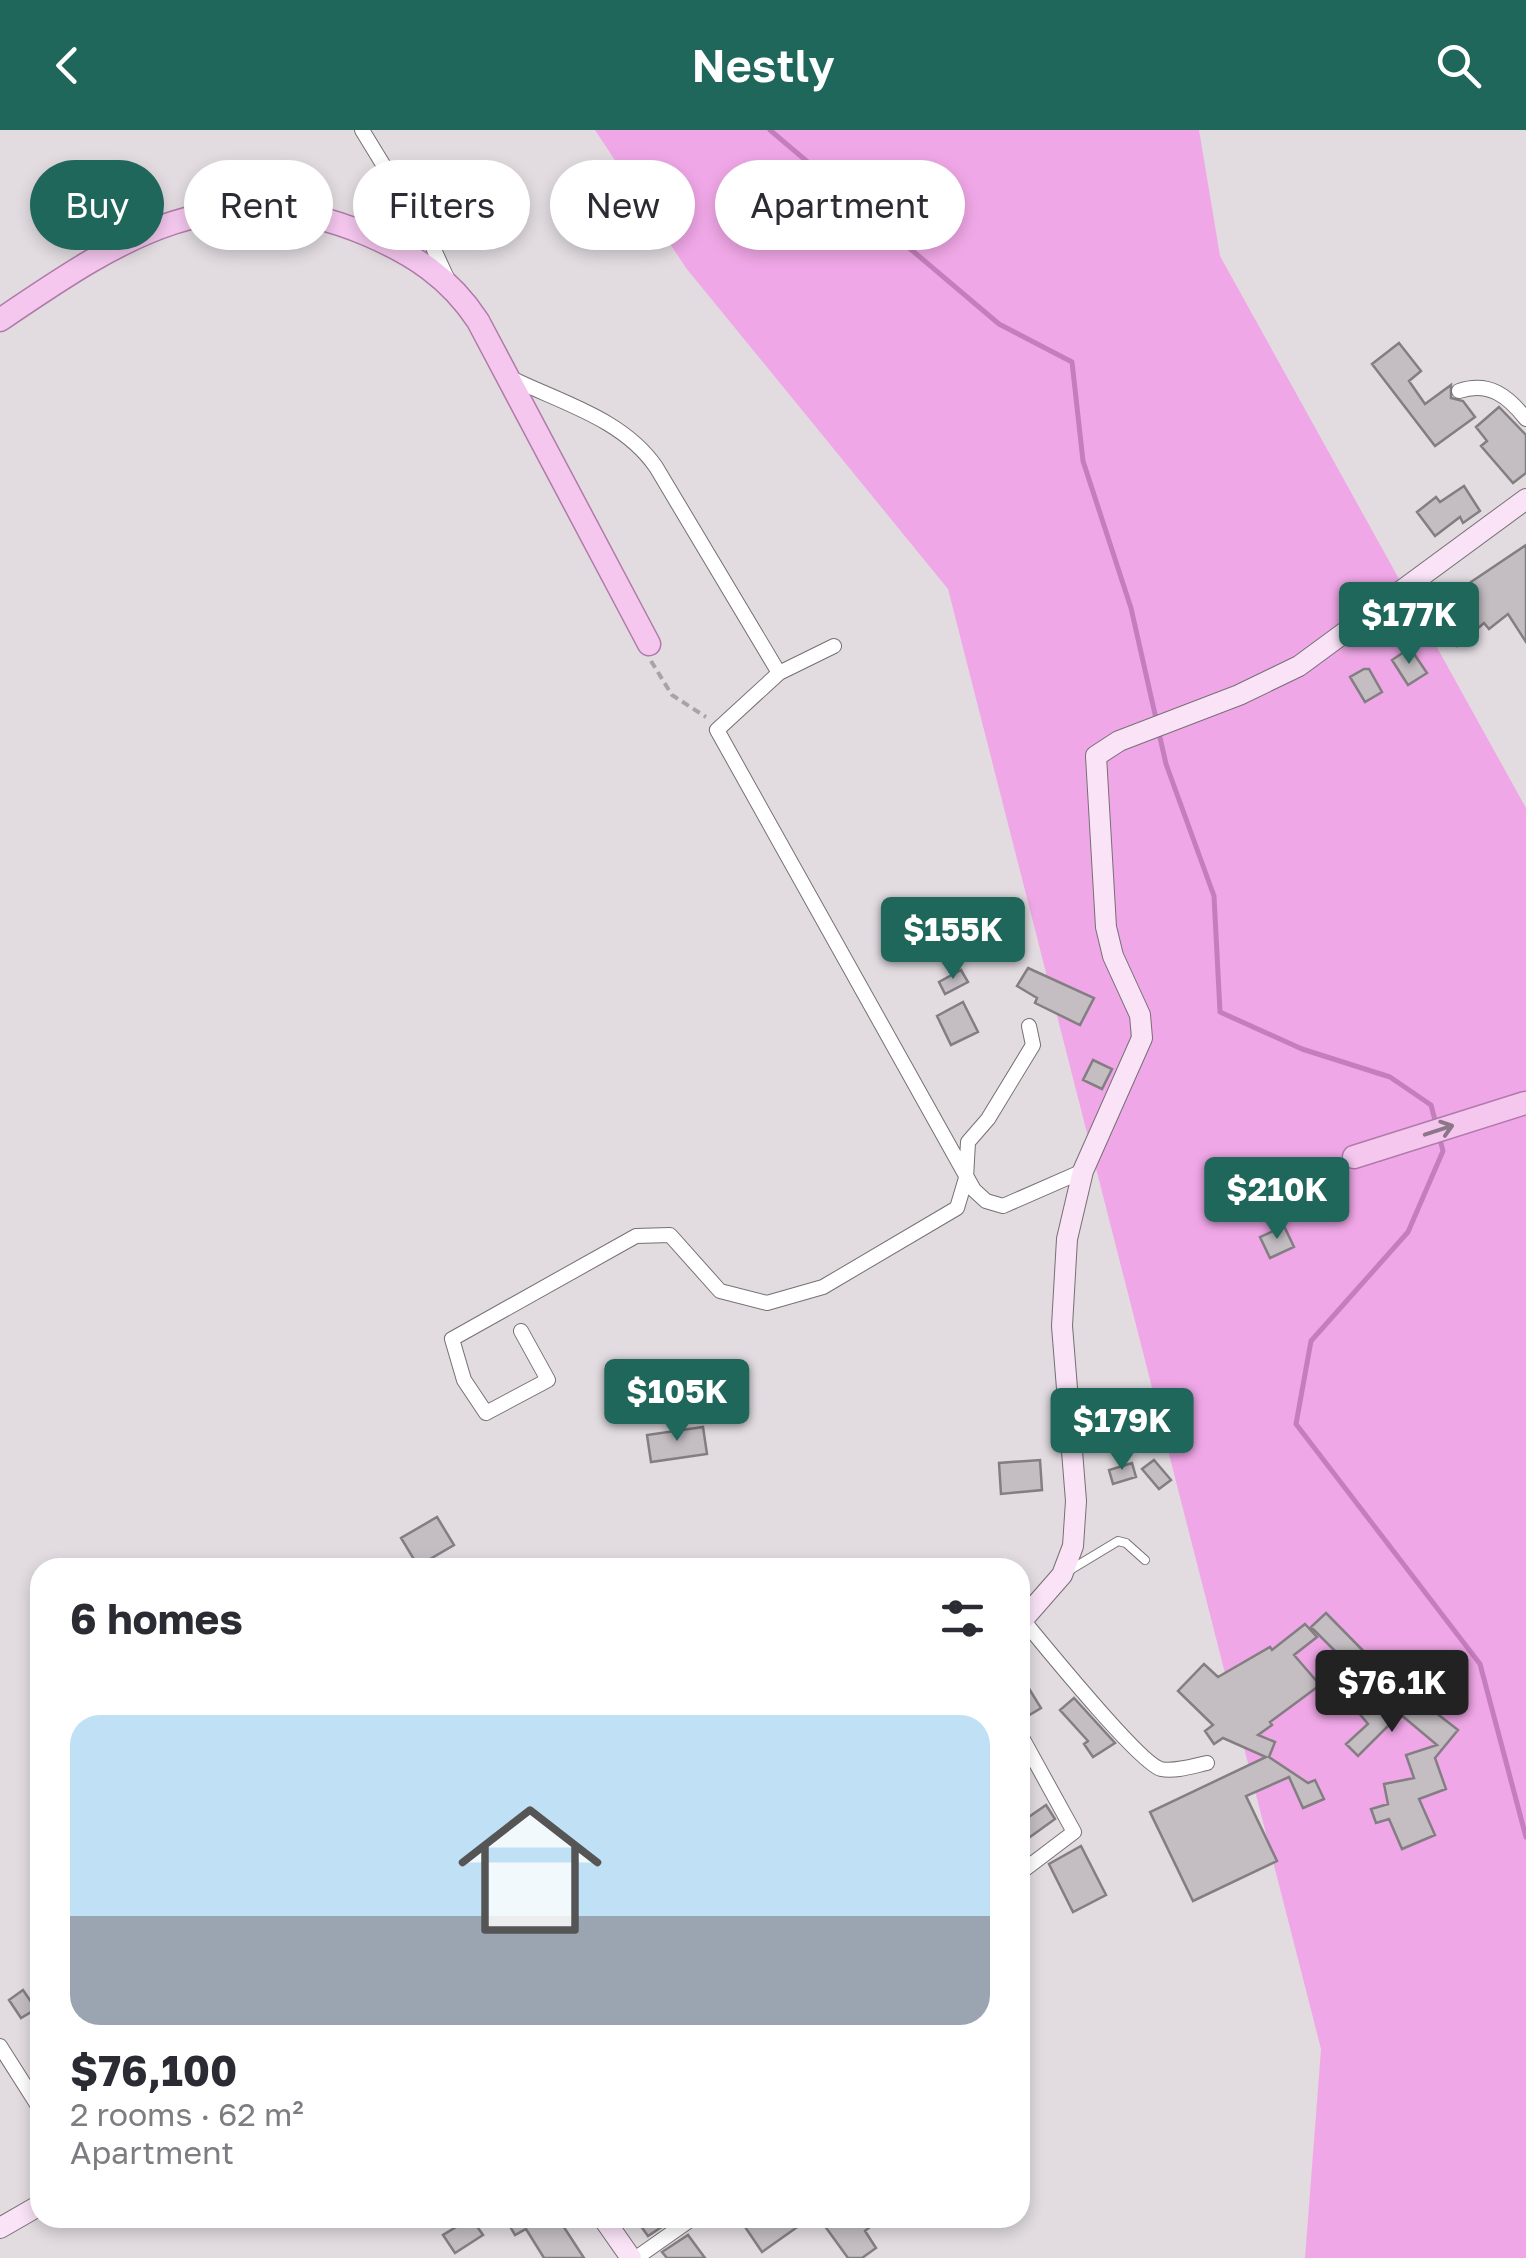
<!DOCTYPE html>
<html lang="en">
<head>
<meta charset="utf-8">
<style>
  body { margin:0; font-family:"Golos Text",sans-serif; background:#f2f2f3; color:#2b2b33; height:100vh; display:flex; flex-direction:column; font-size:38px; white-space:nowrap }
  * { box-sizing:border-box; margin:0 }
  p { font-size:32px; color:#7c7c81 }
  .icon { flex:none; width:55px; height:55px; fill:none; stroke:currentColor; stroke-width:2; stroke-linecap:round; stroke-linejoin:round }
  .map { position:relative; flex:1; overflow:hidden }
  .details { position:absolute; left:30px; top:1428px; width:1000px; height:670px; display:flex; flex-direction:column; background:#fff; border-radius:30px; box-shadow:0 5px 15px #0003 }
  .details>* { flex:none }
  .banner { position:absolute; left:30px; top:30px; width:1000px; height:90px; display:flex; gap:20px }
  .price { position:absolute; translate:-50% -85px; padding:0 22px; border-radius:10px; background:#1f665b; color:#fff; font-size:32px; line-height:65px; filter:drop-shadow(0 2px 5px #0008) }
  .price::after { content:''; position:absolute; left:50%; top:60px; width:30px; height:22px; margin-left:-15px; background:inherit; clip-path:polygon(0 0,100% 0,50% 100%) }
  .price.selected { background:#222; color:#fff }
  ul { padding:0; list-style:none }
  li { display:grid; align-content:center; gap:20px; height:530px; padding:0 40px }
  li+li { border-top:2px solid #e1e1e2 }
  li span { display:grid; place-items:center; height:310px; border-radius:30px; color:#555 }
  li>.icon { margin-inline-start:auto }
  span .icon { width:180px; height:180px; fill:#fffc; stroke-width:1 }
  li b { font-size:42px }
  h2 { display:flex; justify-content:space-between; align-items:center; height:120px; padding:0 40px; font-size:42px }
  .tag { padding:0 35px; border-radius:45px; background:#fff; box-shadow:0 5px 15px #0003; font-size:35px; line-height:90px }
  .tag.selected { background:#1f665b; color:#fff }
  header { display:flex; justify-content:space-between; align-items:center; height:130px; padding:0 40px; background:#1f665b; color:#fff; font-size:45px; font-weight:600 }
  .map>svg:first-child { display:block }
  .green { fill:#f0a7e7 }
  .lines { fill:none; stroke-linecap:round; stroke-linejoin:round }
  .stream { stroke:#c57ebd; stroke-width:5 }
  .building { fill:#c4bec3; stroke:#837e82; stroke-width:2.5 }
  .lane-casing { stroke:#757074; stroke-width:10 }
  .street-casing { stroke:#757074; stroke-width:16 }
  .secondary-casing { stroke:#757074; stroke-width:22 }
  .primary-casing { stroke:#af7ba8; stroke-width:25 }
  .path { stroke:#a7a3a6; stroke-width:4; stroke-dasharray:8 5; stroke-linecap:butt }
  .lane { stroke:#fff; stroke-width:8 }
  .street { stroke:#fff; stroke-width:14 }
  .secondary { stroke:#fae3f7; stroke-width:20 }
  .primary { stroke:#f5c7ef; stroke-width:22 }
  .oneway { stroke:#8c7789 }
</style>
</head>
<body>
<header><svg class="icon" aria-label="back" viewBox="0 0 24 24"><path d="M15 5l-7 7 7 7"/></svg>Nestly<svg class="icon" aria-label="search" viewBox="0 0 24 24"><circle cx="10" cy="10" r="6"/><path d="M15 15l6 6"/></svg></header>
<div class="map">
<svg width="1526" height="2128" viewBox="0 0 1526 2128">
  <rect width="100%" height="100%" fill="#e2dce1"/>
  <path class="green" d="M595 0H1199L1220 126 1526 678V2128H1305L1321 1919 948 459 686 138Z"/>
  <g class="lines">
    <path class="stream" d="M770 0 999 194 1072 232 1083 331 1131 478 1157 593
      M1159 603 1166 634 1214 766 1220 882 1302 919 1390 947 1431 975 1436 994
      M1440 1009 1443 1021 1408 1102 1311 1211 1296 1294 1480 1534 1526 1707"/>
  </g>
  <path class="building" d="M1399 213 1421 241 1409 251 1425 274 1451 255V268L1463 271 1475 287 1435 316 1372 234Z
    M1499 277 1526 305V343L1513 353 1481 316 1487 311 1476 297Z
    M1464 356 1480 381 1463 393 1460 387 1435 406 1417 382 1436 367 1440 372Z
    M1526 415V512L1508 484 1489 499 1484 493 1457 516 1438 494 1466 470 1464 467 1473 460 1468 454Z
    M1410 518 1427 543 1408 555 1392 530Z
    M1364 539H1369L1382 562 1365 572 1350 547Z
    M1028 838 1094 868 1080 895 1035 873 1037 868 1017 856Z
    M961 840 968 852 945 864 939 852Z
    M963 872 978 902 951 915 937 886Z
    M1093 930 1112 939 1102 959 1083 950Z
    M1284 1096 1294 1117 1270 1128 1260 1107Z
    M703 1297 707 1324 651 1332 647 1305Z
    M1040 1330 1042 1360 1001 1364 999 1333Z
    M1154 1330 1171 1350 1159 1359 1142 1339Z
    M1132 1333 1136 1347 1113 1354 1109 1340Z
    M437 1387 454 1415 418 1436 401 1408Z
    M1326 1483 1385 1543 1458 1600 1435 1628 1446 1659 1419 1669 1435 1705 1402 1719 1389 1689 1376 1693 1371 1679 1388 1674 1384 1654 1414 1648 1406 1625 1437 1615 1400 1584 1358 1626 1346 1614 1368 1594 1342 1563 1361 1547 1311 1497Z
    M1305 1494 1317 1507 1294 1525 1320 1555 1270 1592 1272 1595 1258 1605 1275 1612 1269 1627 1308 1653 1315 1650 1324 1669 1303 1678 1289 1647 1246 1666 1277 1731 1193 1771 1150 1682 1266 1627 1223 1608 1214 1614 1205 1601 1213 1595 1178 1561 1204 1534 1218 1547 1270 1517 1272 1520Z
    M1020 1544 1041 1578 1026 1587 1020 1577Z
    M1074 1568 1115 1613 1093 1627 1084 1614 1088 1611 1060 1580Z
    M1046 1675 1055 1689 1030 1707 1020 1693Z
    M1081 1716 1106 1765 1073 1782 1049 1734Z
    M23 1860 36 1879 21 1888 9 1870Z
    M471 2088 483 2105 455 2123 443 2105Z
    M505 2088H558L584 2128H544L526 2099 515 2105Z
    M635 2088H675L648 2106Z
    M739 2088H810L762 2122Z
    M819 2088H881L865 2101 876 2118 862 2128H848Z
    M688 2105 705 2128H667L662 2122Z"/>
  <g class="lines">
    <g class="lane-casing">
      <path id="lane" d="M1070 1440 1118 1411 1126 1413 1145 1430"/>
    </g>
    <g class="street-casing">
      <path id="street" d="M362 0 431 113 447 148
        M511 248C562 273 623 289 656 337L779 543
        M1459 261C1489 251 1508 266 1526 289
        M834 516 779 543 717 600 974 1060 986 1071 1003 1076 1083 1041
        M521 1201 548 1250 486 1283 464 1250 452 1209 636 1106 670 1105 720 1161 767 1173 823 1157 957 1078 966 1048 968 1012 988 989 1033 915 1029 896
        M1023 1490C1043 1514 1140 1634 1161 1639 1175 1642 1193 1636 1207 1633
        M1020 1604 1074 1702 1020 1743
        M0 1916 40 1979
        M636 2128 693 2088"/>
    </g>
    <g class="secondary-casing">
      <path id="secondary" d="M1020 1493 1062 1445 1073 1416 1076 1371 1062 1196 1067 1109 1083 1041 1142 908 1140 885 1113 826 1106 797 1096 626 1119 611 1239 565 1299 536 1526 369
        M603 2088 631 2128
        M0 2098 40 2075"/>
    </g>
    <g class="primary-casing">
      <path id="primary" d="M0 190C121 108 217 42 366 104 413 124 450 148 478 191L649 514
        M1354 1027 1525 973"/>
    </g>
    <path class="path" d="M651 531 672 565 706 587"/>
    <use href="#lane" class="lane"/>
    <use href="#street" class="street"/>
    <use href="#secondary" class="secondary"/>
    <use href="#primary" class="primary"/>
  </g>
  <defs><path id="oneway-shaft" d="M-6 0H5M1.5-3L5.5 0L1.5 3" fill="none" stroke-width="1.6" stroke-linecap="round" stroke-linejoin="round" transform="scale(2.5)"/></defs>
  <use class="oneway" href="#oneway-shaft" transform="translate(1439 1000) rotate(-18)"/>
</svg>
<b class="price" style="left:1409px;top:537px">$177K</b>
<b class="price" style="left:953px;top:852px">$155K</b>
<b class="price" style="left:1277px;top:1112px">$210K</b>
<b class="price" style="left:677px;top:1314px">$105K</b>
<b class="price" style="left:1122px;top:1343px">$179K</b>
<b class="price selected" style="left:1392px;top:1605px">$76.1K</b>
<div class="banner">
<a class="tag selected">Buy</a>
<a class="tag">Rent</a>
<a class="tag">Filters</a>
<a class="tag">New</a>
<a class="tag">Apartment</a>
</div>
<section class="details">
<h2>6 homes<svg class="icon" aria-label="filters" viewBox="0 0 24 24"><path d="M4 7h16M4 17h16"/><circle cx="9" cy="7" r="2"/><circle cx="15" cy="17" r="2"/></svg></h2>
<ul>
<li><span style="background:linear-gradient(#bfe0f5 65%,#9aa5b1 0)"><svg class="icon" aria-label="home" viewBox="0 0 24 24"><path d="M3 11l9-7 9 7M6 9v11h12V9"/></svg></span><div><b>$76,100</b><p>2 rooms · 62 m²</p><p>Apartment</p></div></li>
</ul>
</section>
</div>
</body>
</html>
